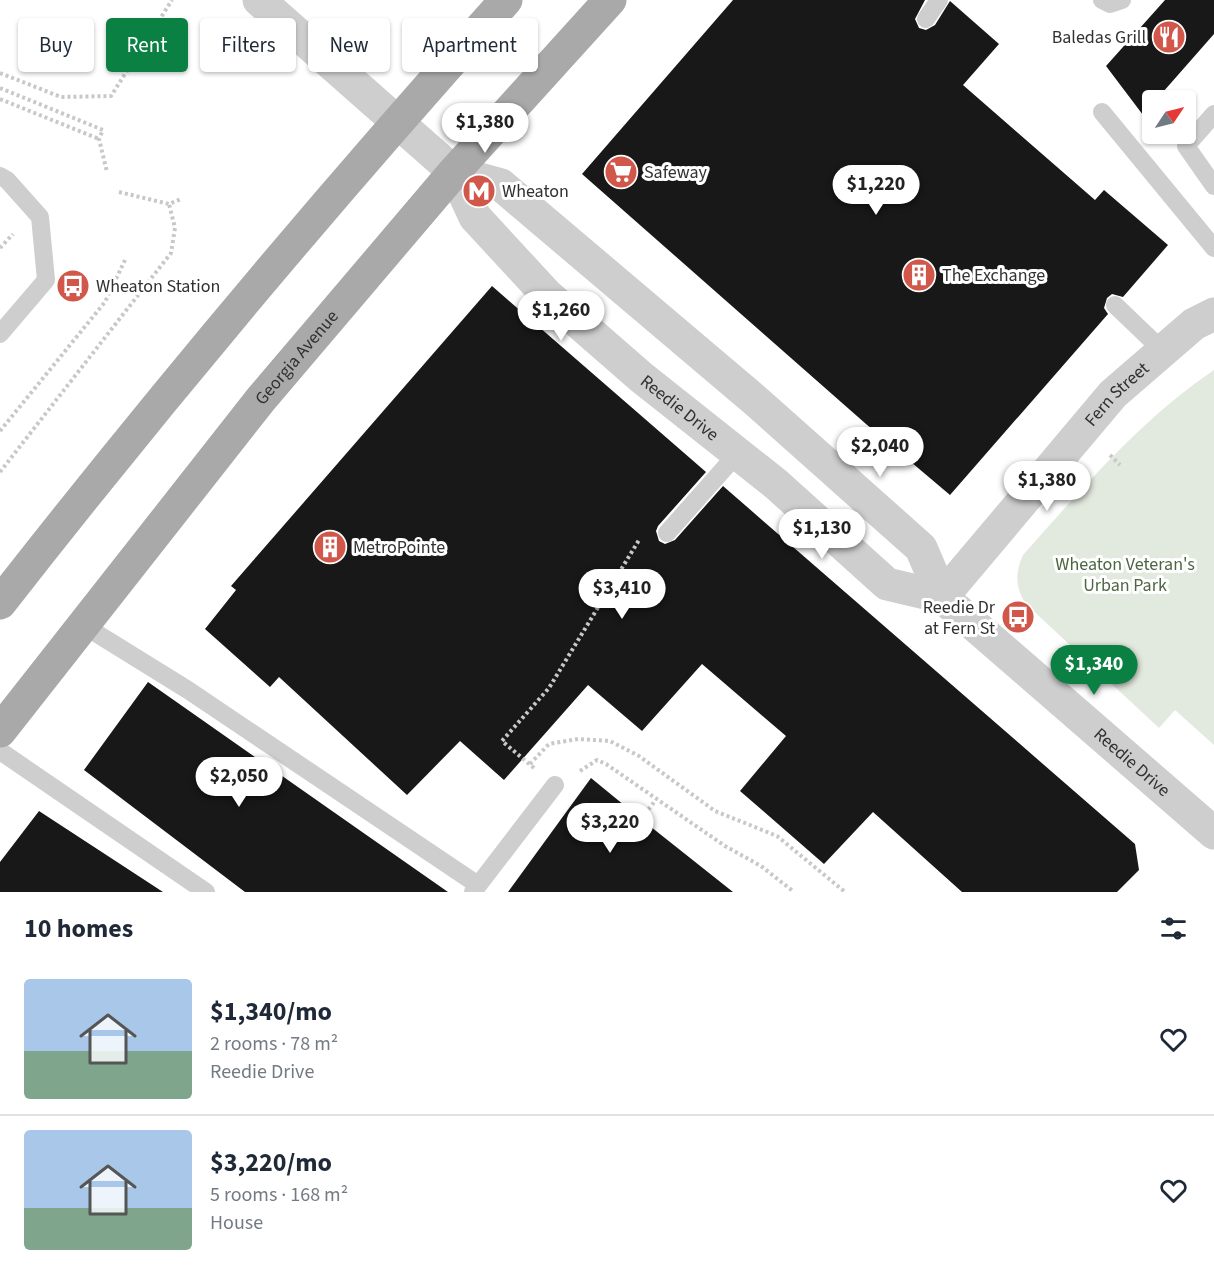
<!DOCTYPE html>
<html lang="en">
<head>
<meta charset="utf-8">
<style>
  body { margin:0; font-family:"Source Sans 3",sans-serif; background:#f6f6f7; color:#1f2937; height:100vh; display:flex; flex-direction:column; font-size:22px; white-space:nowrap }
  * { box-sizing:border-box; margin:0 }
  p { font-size:20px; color:#747a83 }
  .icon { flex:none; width:33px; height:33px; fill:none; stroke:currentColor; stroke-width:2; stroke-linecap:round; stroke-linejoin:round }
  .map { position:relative; height:892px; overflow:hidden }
  .details { display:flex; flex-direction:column; background:#fff; flex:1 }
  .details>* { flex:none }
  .top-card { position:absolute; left:18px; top:18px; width:600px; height:54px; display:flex; gap:12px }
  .needle { width:39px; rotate:55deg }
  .tools { position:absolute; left:1142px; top:90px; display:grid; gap:12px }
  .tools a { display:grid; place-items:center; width:54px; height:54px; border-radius:6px; background:#fff; box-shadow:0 2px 4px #0004; font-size:30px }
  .price { position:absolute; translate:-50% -51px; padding:0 14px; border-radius:21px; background:#fff; color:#222; font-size:20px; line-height:39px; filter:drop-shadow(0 2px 3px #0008) }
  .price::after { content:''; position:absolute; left:50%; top:36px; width:18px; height:14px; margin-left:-9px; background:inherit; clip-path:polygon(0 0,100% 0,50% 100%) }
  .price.active { background:#0b8043; color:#fff }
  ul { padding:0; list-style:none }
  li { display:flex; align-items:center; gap:18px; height:150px; padding:0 24px }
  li+li { border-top:2px solid #e0e1e3 }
  li span { display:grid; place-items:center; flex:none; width:168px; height:120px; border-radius:6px; color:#555 }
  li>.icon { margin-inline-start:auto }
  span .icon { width:72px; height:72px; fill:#fffc; stroke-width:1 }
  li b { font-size:26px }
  h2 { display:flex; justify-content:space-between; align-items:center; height:72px; padding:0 24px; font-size:26px }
  .tag { padding:0 21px; border-radius:6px; background:#fff; box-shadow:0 2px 4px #0004; font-size:21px; line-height:54px }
  .tag.active { background:#0b8043; color:#fff }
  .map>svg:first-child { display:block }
  .green { fill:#e2e9de }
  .building { fill:#181818 }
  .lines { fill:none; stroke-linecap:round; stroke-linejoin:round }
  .path { stroke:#c8c8c8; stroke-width:4; stroke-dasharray:3 3; stroke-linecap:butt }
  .service { stroke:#cecece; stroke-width:18 }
  .tertiary { stroke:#cecece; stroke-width:33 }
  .primary { stroke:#a9a9a9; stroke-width:33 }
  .labels { text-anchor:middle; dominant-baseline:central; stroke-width:6; stroke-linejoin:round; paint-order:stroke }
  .poi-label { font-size:18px; fill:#313131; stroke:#fff; text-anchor:start }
  .street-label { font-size:18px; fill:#313131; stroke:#fff }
  .park-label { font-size:18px; fill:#4e6743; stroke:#fff }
</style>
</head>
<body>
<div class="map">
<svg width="1214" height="892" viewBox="0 0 1214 892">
  <rect width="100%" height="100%" fill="#fff"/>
  <path class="green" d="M1214 370V745L1175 710 1159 728 1026 604C1015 587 1015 573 1023 555 1082 489 1140 420 1214 370Z"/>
  <path class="building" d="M733 0H925L915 19 919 28 926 30 935 25 950 1 999 44 963 85 1095 200 1104 190 1168 245 1123 297 1112 294 1107 298 1104 308 1108 314 950 495 866 424 582 174Z
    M1165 0H1214V34L1156 100H1152V105L1143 115 1106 66Z
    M492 286 706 472 658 526 656 531 659 541 665 544 675 540 723 486 1135 844 1139 870 1117 892H962L873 812 824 864 740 791 786 736 702 664 642 731 588 685 504 780 460 741 407 795 279 677 270 687 205 629 236 590 231 586Z
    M148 682 365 834 448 892H245L84 770Z
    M591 778 641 819 733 892H508Z
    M39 811 163 892H0V862Z"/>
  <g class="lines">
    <path class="path" d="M0 73 61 97 111 96 172 0
      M0 88 103 130 99 139 107 172
      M0 99 99 139
      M119 192 169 204 181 199
      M0 248 13 234
      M0 431 105 302 125 260
      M1110 455 1120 465
      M0 472 171 253 175 228 169 204
      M530 764 549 744 578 739 610 741 639 756 715 811 777 836 845 892
      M534 768 502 741 549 688 639 540
      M580 771 597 760 606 764 725 846 761 866 794 892
      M641 819 655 801"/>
    <path class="service" d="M1102 0 1110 4 1122 0
      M926 19 939 0
      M1102 112 1214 248
      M1214 114 1186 146 1214 186
      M0 176 7 180 40 217 46 280 0 334
      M1115 305 1163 351
      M667 533 737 454
      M83 625 188 690 478 885
      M0 751 206 892
      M473 892 555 785"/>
    <g class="tertiary">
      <path id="s1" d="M259 0 454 172 475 217 547 295 641 377 776 484 887 584 942 597"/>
      <path id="s2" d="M454 172 501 185 757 402 921 548 942 597 1214 833"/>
      <path id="s3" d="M942 597 1113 394 1194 324 1214 314"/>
    </g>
    <g class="primary">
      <path d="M0 603C161 397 331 195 506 0"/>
      <path id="s4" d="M0 731 261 399 454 172 610 0"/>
    </g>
  </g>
  <defs>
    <g id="restaurant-disc" transform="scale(1.725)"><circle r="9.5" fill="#d0574a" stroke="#fff"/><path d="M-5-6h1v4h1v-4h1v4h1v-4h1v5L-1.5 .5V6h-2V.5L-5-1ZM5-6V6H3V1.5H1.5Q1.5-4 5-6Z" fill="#fff"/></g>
    <g id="supermarket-disc" transform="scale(1.725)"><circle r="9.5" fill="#d0574a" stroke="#fff"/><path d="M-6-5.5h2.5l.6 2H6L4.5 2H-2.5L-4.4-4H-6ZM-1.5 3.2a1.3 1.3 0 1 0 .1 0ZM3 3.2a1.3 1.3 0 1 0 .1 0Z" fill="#fff"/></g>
    <g id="metro-disc" transform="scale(1.725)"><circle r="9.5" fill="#d0574a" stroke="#fff"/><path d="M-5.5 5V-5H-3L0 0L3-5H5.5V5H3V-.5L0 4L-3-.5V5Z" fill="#fff"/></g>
    <g id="building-disc" transform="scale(1.725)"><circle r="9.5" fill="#d0574a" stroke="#fff"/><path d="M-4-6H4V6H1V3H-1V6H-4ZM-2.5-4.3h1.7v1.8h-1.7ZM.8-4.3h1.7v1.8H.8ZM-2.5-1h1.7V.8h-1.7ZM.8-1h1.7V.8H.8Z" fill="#fff"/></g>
    <g id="bus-disc" transform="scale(1.725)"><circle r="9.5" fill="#d0574a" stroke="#fff"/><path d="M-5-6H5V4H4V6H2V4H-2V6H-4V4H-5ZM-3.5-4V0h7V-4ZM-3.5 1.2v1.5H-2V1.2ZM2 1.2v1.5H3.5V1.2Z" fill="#fff"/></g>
  </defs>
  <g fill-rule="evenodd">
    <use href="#restaurant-disc" x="1169" y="37"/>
    <use href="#supermarket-disc" x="621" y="172"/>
    <use href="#metro-disc" x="479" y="191"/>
    <use href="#building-disc" x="919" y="275"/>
    <use href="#bus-disc" x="73" y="286"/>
    <use href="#building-disc" x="330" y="547"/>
    <use href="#bus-disc" x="1018" y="617"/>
  </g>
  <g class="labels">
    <g class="poi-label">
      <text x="1146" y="37" text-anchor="end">Baledas Grill</text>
      <text x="644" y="172">Safeway</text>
      <text x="502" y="191">Wheaton</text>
      <text x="942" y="275">The Exchange</text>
      <text x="96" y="286">Wheaton Station</text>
      <text x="353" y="547">MetroPointe</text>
      <text x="995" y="607" text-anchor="end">Reedie Dr<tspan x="995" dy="21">at Fern St</tspan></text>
    </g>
    <g class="street-label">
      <text stroke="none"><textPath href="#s4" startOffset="477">Georgia Avenue</textPath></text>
      <text stroke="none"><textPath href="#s3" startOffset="268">Fern Street</textPath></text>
      <text stroke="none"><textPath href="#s1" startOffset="590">Reedie Drive</textPath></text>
      <text stroke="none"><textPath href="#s2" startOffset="909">Reedie Drive</textPath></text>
    </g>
    <g class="park-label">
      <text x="1125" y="564">Wheaton Veteran's<tspan x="1125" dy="21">Urban Park</tspan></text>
    </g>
  </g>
</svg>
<div class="tools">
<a><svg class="needle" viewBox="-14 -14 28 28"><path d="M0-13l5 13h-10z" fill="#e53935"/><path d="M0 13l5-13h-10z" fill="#747a83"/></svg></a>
</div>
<b class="price" style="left:485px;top:154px">$1,380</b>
<b class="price" style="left:876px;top:216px">$1,220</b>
<b class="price" style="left:561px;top:342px">$1,260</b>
<b class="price" style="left:880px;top:478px">$2,040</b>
<b class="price" style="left:1047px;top:512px">$1,380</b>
<b class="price" style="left:822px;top:560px">$1,130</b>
<b class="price" style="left:622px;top:620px">$3,410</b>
<b class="price active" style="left:1094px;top:696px">$1,340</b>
<b class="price" style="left:239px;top:808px">$2,050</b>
<b class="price" style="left:610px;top:854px">$3,220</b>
<div class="top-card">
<a class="tag">Buy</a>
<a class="tag active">Rent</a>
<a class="tag">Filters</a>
<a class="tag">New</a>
<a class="tag">Apartment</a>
</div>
</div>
<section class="details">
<h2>10 homes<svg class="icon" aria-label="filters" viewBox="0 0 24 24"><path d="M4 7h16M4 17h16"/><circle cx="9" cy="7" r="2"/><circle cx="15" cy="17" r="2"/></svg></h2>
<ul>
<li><span style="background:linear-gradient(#a9c7e8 60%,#7fa58c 0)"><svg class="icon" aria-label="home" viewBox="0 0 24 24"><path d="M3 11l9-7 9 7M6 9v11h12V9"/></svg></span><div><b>$1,340/mo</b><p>2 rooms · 78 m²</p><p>Reedie Drive</p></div><svg class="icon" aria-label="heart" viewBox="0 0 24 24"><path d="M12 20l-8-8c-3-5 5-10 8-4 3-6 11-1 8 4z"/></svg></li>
<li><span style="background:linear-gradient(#a9c7e8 65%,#7fa58c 0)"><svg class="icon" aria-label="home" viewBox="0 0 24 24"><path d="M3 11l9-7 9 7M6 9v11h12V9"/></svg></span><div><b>$3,220/mo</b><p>5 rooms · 168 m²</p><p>House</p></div><svg class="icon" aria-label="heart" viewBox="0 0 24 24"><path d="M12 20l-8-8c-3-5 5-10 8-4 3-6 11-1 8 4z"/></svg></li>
</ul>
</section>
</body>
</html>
